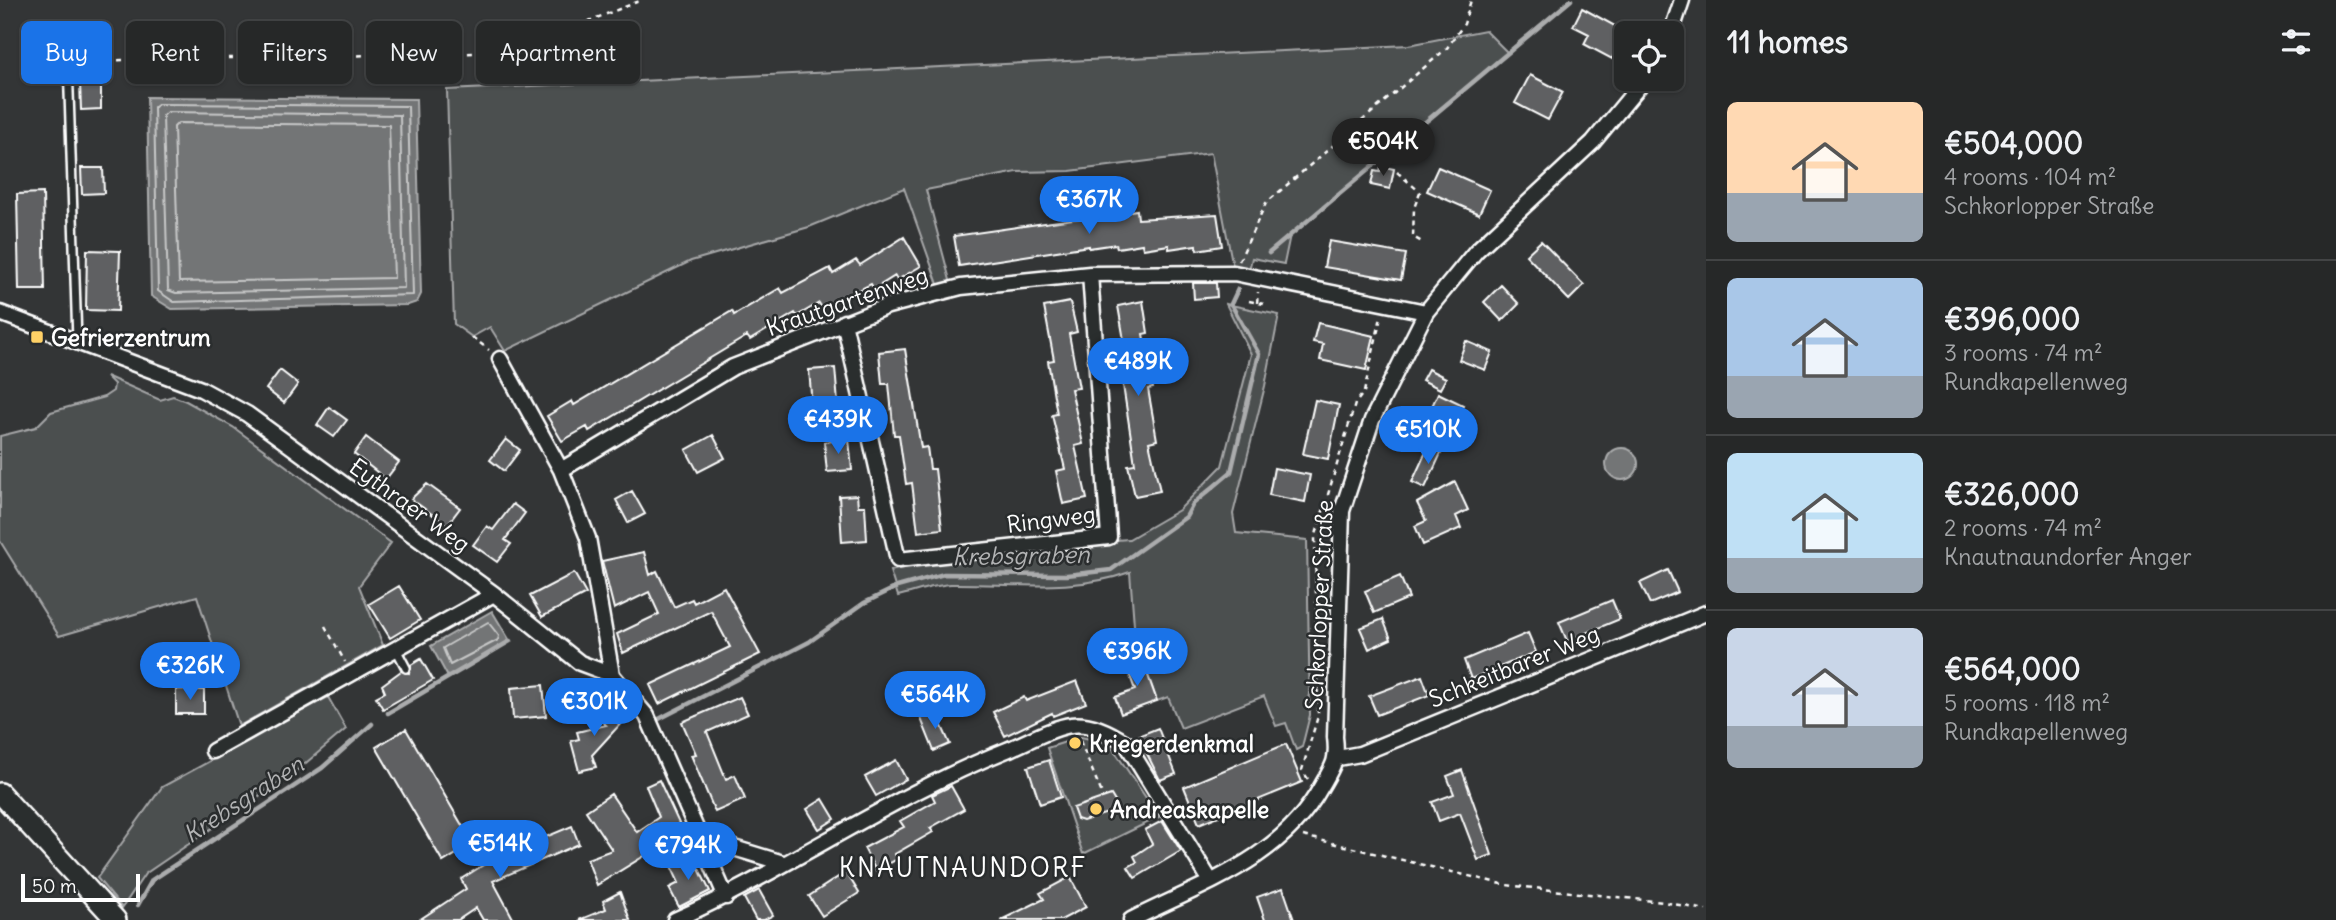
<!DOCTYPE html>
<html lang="en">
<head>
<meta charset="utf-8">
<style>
  body { margin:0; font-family:Delius,sans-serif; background:#323434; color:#f1f3f6; height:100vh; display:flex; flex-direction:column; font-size:26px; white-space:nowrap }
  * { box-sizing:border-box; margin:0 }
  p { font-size:23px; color:#a4a6a8 }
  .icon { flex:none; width:38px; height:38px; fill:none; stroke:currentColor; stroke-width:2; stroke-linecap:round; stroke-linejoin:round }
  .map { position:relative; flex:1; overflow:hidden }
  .side { display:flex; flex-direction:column; background:#262828; width:630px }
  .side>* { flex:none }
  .top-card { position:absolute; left:21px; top:21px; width:665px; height:63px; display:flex; gap:14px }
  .tools { position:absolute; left:1614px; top:21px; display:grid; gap:14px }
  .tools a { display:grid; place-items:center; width:70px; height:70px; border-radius:10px; background:#262828; box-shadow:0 2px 5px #0004,0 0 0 2px #424445; font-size:35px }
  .scale { position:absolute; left:21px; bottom:18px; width:119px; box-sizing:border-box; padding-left:7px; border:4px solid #fff; border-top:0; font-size:19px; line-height:24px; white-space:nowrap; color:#fff; -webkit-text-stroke:5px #2a2d2e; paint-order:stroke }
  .price { position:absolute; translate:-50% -60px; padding:0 16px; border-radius:24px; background:#1a73e8; color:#fff; font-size:23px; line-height:46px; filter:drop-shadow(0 2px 4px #0008) }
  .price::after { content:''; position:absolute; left:50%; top:42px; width:21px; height:16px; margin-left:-10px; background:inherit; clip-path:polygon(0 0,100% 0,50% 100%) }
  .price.current { background:#222; color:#fff }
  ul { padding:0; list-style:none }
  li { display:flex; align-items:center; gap:21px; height:175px; padding:0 21px }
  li+li { border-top:2px solid #424445 }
  li span { display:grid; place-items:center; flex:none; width:196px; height:140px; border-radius:10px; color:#555 }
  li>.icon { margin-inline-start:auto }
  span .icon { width:84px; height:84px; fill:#fffc; stroke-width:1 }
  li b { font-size:30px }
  h2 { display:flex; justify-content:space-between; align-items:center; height:84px; padding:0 21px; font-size:30px }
  .tag { padding:0 24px; border-radius:10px; background:#262828; box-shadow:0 2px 5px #0004,0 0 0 2px #424445; font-size:24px; line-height:63px }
  .tag.current { background:#1a73e8; color:#fff }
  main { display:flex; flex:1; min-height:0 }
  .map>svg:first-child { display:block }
  .green { fill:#4c4f50; stroke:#a6a7a8; stroke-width:2 }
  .water { fill:#737576; stroke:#abacad; stroke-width:2 }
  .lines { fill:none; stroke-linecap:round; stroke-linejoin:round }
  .shore { stroke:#c7c8c8; stroke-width:2 }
  .stream { stroke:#abacad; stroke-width:4.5 }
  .building { fill:#5f6162; stroke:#fff; stroke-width:2 }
  .service-casing { stroke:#fff; stroke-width:12 }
  .minor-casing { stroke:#fff; stroke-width:19 }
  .secondary-casing { stroke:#fff; stroke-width:24 }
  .path { stroke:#fff; stroke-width:2.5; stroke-dasharray:5 5; stroke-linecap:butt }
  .service { stroke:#2a2d2e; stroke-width:7 }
  .minor { stroke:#2a2d2e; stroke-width:14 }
  .secondary { stroke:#2a2d2e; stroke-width:19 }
  .poi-dot { fill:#ffd166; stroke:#2a2d2e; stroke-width:2.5 }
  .labels { text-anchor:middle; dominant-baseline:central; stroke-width:5; stroke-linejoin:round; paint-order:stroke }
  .street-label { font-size:23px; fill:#fff; stroke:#2a2d2e }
  .poi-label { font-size:23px; font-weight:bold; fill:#fff; stroke:#2a2d2e; text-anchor:start }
  .water-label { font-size:24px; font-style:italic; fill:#b2b3b4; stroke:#2a2d2e }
  .quarter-label { font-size:26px; letter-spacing:2px; fill:#fff; stroke:#2a2d2e }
</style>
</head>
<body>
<main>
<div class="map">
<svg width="1706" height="920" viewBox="0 0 1706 920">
  <rect width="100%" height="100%" fill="#333536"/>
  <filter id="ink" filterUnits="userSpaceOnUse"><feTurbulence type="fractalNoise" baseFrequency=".0143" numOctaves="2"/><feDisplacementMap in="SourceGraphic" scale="14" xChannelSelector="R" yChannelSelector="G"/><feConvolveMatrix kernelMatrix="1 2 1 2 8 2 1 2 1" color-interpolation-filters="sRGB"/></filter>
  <g filter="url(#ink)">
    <path class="green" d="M1485 30 1508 53 1290 235 1284 264 1252 258 1249 270 1233 267 1211 153 1070 171 1017 172 926 190 951 284 939 287 904 188 809 227 691 261 505 351 490 327 472 337 454 324 447 90 1409 45Z
      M1226 304 1279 315 1265 386 1233 514 1236 533 1307 540 1310 715 1302 747 1296 750 1286 723 1276 726 1264 696 1181 728 1168 697 1157 701 1135 638 1130 572C1073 593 1011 583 951 584 934 585 915 592 898 596L890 571 942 559 1032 549 1033 557 1091 550 1090 542 1129 539 1179 510 1222 466 1251 354Z
      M106 376 160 400 173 396 186 401 233 427 391 543 359 586 383 645 239 726 197 596 59 636 0 541V436L36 427 51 412 104 397 113 391 114 384Z
      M328 697 346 729 300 768 145 874 122 908 97 878 162 787Z
      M1081 737 1109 743 1159 817 1083 854 1047 748Z"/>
    <path class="water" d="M147 97 416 99 421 294 417 302 408 305 172 309 151 296Z
      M1606 464a16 16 0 1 1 32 0a16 16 0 1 1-32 0Z
      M492 611 510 641 448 677 431 646Z"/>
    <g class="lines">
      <path class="shore" d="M158 104 408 106 413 295 174 302 158 291 154 107Z
        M167 112 400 115 404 288 176 293 168 290 163 116Z
        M178 123 389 125 394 278 179 282 174 127Z
        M488 622 499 636 498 640 450 665 443 648Z"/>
      <path class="stream" d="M1269 253 1571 0
        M388 713 510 641
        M659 719 809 642 864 603 897 587 944 574 1067 575 1111 570 1186 517 1193 504 1231 472 1259 354 1231 304 1238 289
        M138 905 152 880 322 768 372 724"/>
    </g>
    <path class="building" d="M1582 8 1626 32V53L1617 49 1612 59 1584 44 1589 34 1573 26Z
      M1530 75 1563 92 1548 120 1515 103Z
      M80 82H101V109L81 110Z
      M1381 166 1394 169 1390 189 1371 185 1374 171 1380 172Z
      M1438 167 1490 190 1479 214 1427 191Z
      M81 168H103L104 193 82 194Z
      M43 193 45 290H19L17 194Z
      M1137 210 1138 219 1217 214 1222 246 1197 250 1196 245 1169 249V245L1143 249 1142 244 1117 248 1116 244 1089 248V246L959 266 954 236Z
      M904 237 921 266 897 280 895 276 874 289 871 284 822 308 819 303 797 316 795 313 750 340 747 336 589 431 587 427 562 441 547 416 572 401 574 405 732 311 734 315 780 288 783 293 830 268 833 274 856 260 860 265Z
      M1329 241 1406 254 1401 280 1324 267Z
      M1541 241 1584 285 1569 300 1526 255Z
      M87 250 120 251 118 311 86 310Z
      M1193 283H1216L1217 297 1194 299Z
      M1501 285 1519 304 1502 321 1484 302Z
      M1143 301 1148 333 1143 334 1153 388 1148 389 1157 440 1149 442 1160 491 1135 496 1128 465 1135 464 1119 359 1127 357 1118 306Z
      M1070 302 1077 332 1069 334 1079 388 1071 389 1083 444 1075 446 1087 499 1063 504 1056 471 1065 469 1052 415 1057 414 1048 361 1054 360 1044 307Z
      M1318 323 1374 336 1366 370 1320 360 1323 344 1313 342Z
      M1466 341 1492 352 1485 370 1459 360Z
      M905 349 921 448 927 447 930 469H935L942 529 918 532 912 483 906 484 899 435H894L889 384H882L879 352Z
      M835 368 838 403 812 405 809 370Z
      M1428 369 1446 378 1440 389 1422 380Z
      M280 370 298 384 284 403 266 389Z
      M1438 393 1463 405 1453 426 1428 415Z
      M1315 400 1339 405 1328 459 1303 454Z
      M329 407 347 420 334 437 317 425Z
      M713 435 725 458 698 472 686 450Z
      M366 437 399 462 386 479 354 454Z
      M506 439 520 450 504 471 490 460Z
      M849 439 852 470 827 472 824 442Z
      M1430 443 1443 449 1425 488 1412 482Z
      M1274 468 1310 475 1305 502 1269 495Z
      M1455 482 1468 510 1456 516 1461 528 1423 545 1415 526 1426 521 1417 503Z
      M427 484 460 508 447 525 411 499Z
      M632 491 645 514 628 523 616 500Z
      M857 495 858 506H865L867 540 842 542 839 496Z
      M513 504 525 513 505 540 511 544 497 562 473 545 487 526 493 530Z
      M644 552 650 575 657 571 674 607 692 599 694 603 724 587 760 654 659 704 650 685 730 647 711 611 623 653 617 634 659 614 649 592 614 609 602 561Z
      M1668 570 1678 592 1650 604 1640 583Z
      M574 573 586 594 542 617 530 596Z
      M1400 576 1409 598 1374 613 1365 591Z
      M399 586 420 620 390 638 369 604Z
      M1612 600 1620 619 1567 641 1559 622Z
      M1383 619 1391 639 1369 649 1360 628Z
      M1528 633 1536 652 1471 679 1464 660Z
      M1141 656 1157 701 1121 714 1115 697 1135 690 1125 662Z
      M421 659 433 680 383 709 376 697 385 692 382 685 401 671 409 673 411 665Z
      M1422 676 1429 695 1377 715 1369 696Z
      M1077 681 1086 703 1053 716 1052 713 1005 736 993 712 1024 697 1026 701Z
      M543 685 546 716 513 719 511 688Z
      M176 689 204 690V714H176Z
      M740 697 748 714 707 732 726 779 735 775 745 799 715 812 691 755 696 754 682 722Z
      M603 704 623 721 592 755 596 767 579 771 571 741 579 739 577 732 606 725 594 715Z
      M935 711 950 744 934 751 920 716Z
      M1158 728 1176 774 1160 780 1138 736Z
      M406 729 473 844 443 862 376 747Z
      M1286 744 1302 782 1199 824 1184 787Z
      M896 760 906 779 876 796 865 777Z
      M1049 760 1061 797 1040 804 1028 767Z
      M1462 770 1492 855 1478 860 1460 813 1439 821 1432 802 1454 794 1447 776Z
      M659 780 683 832 597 885 587 859 612 850 586 811 611 794 637 832 659 817 646 786Z
      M951 786 964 809 930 828 933 832 895 854 897 859 876 871 864 848 904 827 900 821 935 801 932 795Z
      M1111 795 1117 805 1111 812 1083 821 1077 819 1073 808Z
      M823 799 835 819 819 829 807 809Z
      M1162 821 1181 851 1135 878 1128 867 1137 862 1134 856 1152 844 1145 830Z
      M572 826 579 844 493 881 514 920H483L476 908 458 920H419L466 889 461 879 493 859Z
      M692 855 710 891 679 907 669 888 679 883 671 866Z
      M846 872 859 893 822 916 809 896Z
      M1070 877 1086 907 1061 920H1001L1044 899 1040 893Z
      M1283 888 1294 920H1265L1257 897Z
      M759 890 773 915 764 920H756L744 898Z
      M620 892 630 920H579L606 909 603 901Z"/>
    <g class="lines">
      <g class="service-casing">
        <path id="service" d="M68 61 77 341
          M396 649 406 668"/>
      </g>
      <g class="minor-casing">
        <path id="minor" d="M1671 33 1682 0
          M0 313 201 389 247 414 494 594 580 663 612 675 647 716 726 897
          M844 322 898 560 1109 537 1090 274
          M500 359 561 470 588 538 612 675
          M561 470 733 367 888 306 961 287 1090 274 1234 273 1426 312
          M213 751 494 594
          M1338 758 1360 754 1706 613
          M701 838 783 863
          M675 920C788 869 891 796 1007 750 1025 743 1053 727 1071 725 1090 722 1111 733 1126 743L1210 880
          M1131 920C1202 884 1281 860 1321 787 1333 766 1338 761 1335 737L1342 511 1372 420 1426 312 1476 251 1593 142 1645 79"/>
      </g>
      <g class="secondary-casing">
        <path id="secondary" d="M0 793 116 920"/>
      </g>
      <path class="path" d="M513 51 642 0
        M78 61 626 50
        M1397 172 1420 192 1414 208 1413 237 1422 242
        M1239 261 1266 203 1447 48 1464 24 1471 0
        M1249 301 1264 304
        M1257 303 1258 292
        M472 337 489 350
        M325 626 345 662
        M584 682 623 710
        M1080 741 1103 796
        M1308 779 1302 770 1318 716 1315 538 1355 404 1364 392 1381 317
        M1303 836 1506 885 1663 902 1706 910"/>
      <use href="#service" class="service"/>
      <use href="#minor" class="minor"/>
      <use href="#secondary" class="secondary"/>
    </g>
  </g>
  <g class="poi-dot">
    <rect x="30" y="330" width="14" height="14" rx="3.5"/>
    <circle cx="1075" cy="743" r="7"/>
    <circle cx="1096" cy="809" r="7"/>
  </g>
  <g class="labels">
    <g class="street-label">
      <text transform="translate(847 301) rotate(-19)">Krautgartenweg</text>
      <text transform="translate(410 505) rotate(36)">Eythraer Weg</text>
      <text transform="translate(1051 519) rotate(-7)">Ringweg</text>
      <text transform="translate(1319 605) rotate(-87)">Schkorlopper Straße</text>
      <text transform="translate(1514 666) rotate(-22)">Schkeitbarer Weg</text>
    </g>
    <g class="poi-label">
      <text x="51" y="337">Gefrierzentrum</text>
      <text x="1089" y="743">Kriegerdenkmal</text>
      <text x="1110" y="809">Andreaskapelle</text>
    </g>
    <g class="water-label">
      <text transform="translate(1021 555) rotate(-1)">Krebsgraben</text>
      <text transform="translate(243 799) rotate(-33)">Krebsgraben</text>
    </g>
    <g class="quarter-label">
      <text x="963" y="867">KNAUTNAUNDORF</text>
    </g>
  </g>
</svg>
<div class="tools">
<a><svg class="icon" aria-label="locate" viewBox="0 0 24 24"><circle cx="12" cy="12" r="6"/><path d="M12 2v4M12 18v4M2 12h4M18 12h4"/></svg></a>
</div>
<div class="scale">50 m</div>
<b class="price current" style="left:1383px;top:178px">€504K</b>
<b class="price" style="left:1089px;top:236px">€367K</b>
<b class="price" style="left:1138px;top:398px">€489K</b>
<b class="price" style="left:838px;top:456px">€439K</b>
<b class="price" style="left:1428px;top:466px">€510K</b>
<b class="price" style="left:1137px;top:688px">€396K</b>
<b class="price" style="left:190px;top:702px">€326K</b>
<b class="price" style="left:935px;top:731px">€564K</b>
<b class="price" style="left:594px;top:738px">€301K</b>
<b class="price" style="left:500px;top:880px">€514K</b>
<b class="price" style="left:688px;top:882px">€794K</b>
<div class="top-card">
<a class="tag current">Buy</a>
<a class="tag">Rent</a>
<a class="tag">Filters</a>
<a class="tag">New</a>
<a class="tag">Apartment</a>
</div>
</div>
<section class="side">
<h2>11 homes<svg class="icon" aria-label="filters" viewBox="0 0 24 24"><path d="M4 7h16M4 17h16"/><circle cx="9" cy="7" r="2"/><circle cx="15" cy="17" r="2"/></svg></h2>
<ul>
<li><span style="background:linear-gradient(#ffd9b3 65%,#9aa5b1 0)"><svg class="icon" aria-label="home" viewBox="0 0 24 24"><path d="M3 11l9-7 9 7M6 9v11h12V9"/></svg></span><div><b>€504,000</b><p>4 rooms · 104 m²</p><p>Schkorlopper Straße</p></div></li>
<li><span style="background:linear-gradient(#a9c7e8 70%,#9aa5b1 0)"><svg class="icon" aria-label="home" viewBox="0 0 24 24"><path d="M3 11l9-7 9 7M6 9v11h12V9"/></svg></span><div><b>€396,000</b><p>3 rooms · 74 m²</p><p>Rundkapellenweg</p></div></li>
<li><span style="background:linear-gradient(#bfe0f5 75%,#9aa5b1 0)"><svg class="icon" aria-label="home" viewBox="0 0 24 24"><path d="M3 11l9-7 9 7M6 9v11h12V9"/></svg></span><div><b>€326,000</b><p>2 rooms · 74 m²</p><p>Knautnaundorfer Anger</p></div></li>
<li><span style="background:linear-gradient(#c9d6e8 70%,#9aa5b1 0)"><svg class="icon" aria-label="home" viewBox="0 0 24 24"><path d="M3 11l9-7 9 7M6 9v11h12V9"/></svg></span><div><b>€564,000</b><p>5 rooms · 118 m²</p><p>Rundkapellenweg</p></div></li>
</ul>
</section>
</main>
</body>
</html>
